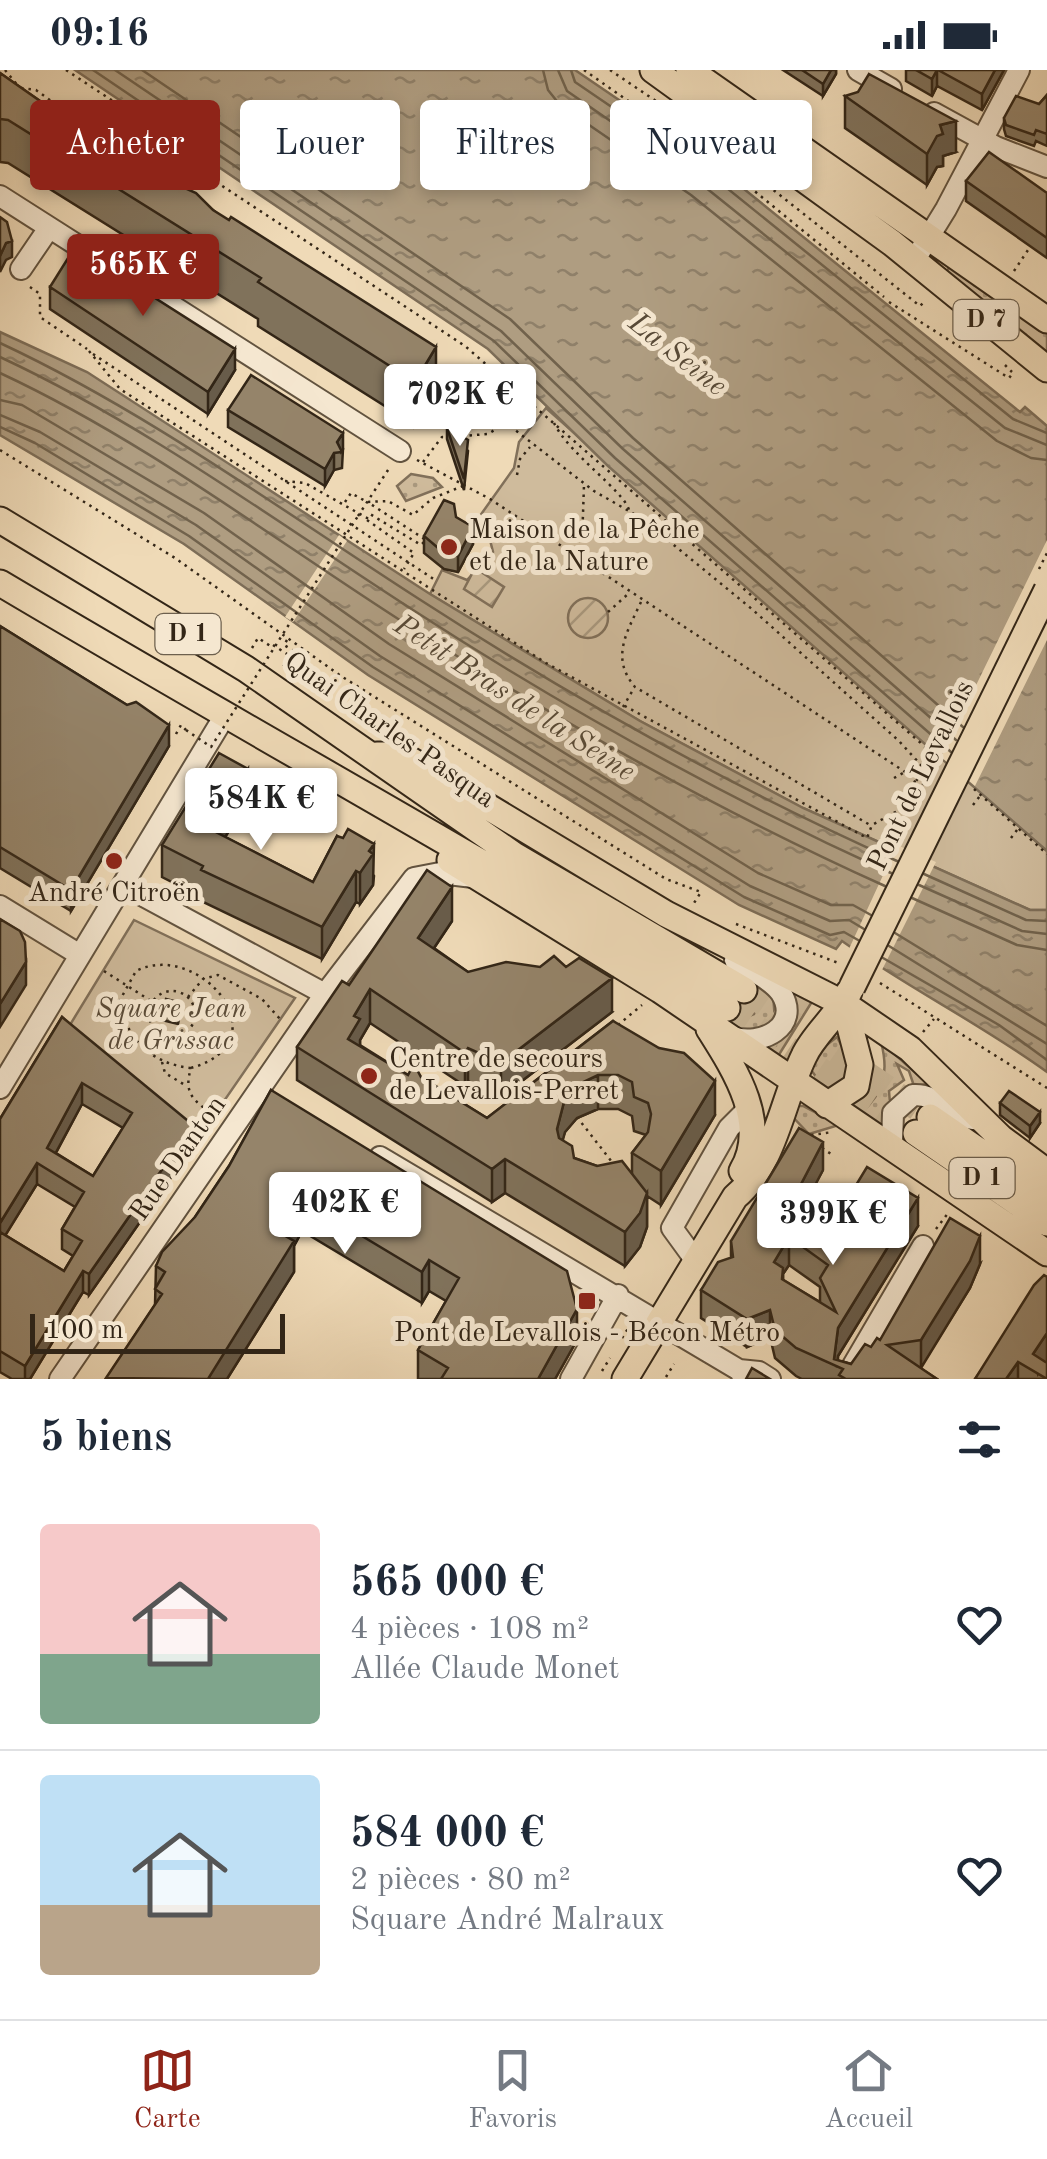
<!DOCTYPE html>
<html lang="fr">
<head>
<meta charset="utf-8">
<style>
  body { margin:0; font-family:"Old Standard TT",serif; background:#f2f2f3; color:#1f2937; height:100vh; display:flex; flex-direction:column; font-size:38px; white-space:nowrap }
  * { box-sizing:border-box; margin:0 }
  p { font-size:32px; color:#747a83 }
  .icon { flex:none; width:55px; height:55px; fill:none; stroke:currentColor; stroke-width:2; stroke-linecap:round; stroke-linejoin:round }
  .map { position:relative; height:1309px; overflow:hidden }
  .drawer { display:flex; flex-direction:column; background:#fff; flex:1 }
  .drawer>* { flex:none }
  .top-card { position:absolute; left:30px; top:30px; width:988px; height:90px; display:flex; gap:20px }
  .scale { position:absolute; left:30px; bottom:25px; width:255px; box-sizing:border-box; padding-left:10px; border:5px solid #332617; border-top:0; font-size:28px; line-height:35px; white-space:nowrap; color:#332617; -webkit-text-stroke:8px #f5e7d0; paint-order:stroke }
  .price { position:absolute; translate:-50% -85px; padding:0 22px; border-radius:10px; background:#fff; color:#222; font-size:32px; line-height:65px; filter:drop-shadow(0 2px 5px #0008) }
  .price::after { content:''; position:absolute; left:50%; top:60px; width:30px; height:22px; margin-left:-15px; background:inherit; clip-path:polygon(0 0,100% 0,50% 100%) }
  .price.selected { background:#8f2418; color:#fff }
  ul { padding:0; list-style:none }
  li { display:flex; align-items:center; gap:30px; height:250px; padding:0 40px }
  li+li { border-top:2px solid #e0e1e3 }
  li span { display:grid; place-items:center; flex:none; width:280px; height:200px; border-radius:10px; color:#555 }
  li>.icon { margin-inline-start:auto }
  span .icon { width:120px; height:120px; fill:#fffc; stroke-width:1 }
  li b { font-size:42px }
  h2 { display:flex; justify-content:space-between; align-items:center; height:120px; padding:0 40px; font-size:42px }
  .pill { padding:0 35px; border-radius:10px; background:#fff; box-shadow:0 5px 15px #0003; font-size:35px; line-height:90px }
  .pill.selected { background:#8f2418; color:#fff }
  .status { display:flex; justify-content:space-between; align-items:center; height:70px; padding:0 50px; background:#fff; direction:ltr }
  .status svg { height:28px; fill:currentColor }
  .menu { display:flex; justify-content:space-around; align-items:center; height:140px; border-top:2px solid #e0e1e3; background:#fff; font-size:28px; color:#747a83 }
  .menu a { display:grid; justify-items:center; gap:5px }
  .menu .selected { color:#8f2418 }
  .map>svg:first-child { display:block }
  .grass { fill:url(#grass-dots); stroke:#81705a; stroke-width:2.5 }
  .park { fill:#cfbb9c; stroke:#81705a; stroke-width:2.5 }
  .garden { fill:url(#garden-furrows); stroke:#81705a; stroke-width:2.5 }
  .water { fill:url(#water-ripples); stroke:#7d6d57; stroke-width:2.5 }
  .pier { fill:#efdab7 }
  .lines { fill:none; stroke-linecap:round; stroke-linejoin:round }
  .shore { stroke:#71624c; stroke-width:2.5 }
  .major-tunnel { stroke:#c9b697; stroke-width:25; stroke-dasharray:25 12; stroke-linecap:butt }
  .minor-casing { stroke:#62533f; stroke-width:24 }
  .major-casing { stroke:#332617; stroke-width:29 }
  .path { stroke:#332617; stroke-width:2.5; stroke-dasharray:2.5 5; stroke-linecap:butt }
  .minor { stroke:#f5e7d0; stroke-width:20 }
  .major { stroke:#efdab7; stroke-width:25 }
  .major-bridge-casing { stroke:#332617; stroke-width:29; stroke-linecap:butt }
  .path-bridge { stroke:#332617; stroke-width:2.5; stroke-dasharray:2.5 5; stroke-linecap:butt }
  .major-bridge { stroke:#efdab7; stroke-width:25 }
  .wall { fill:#80725b; stroke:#332617; stroke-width:2.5; fill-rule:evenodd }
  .shaded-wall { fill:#685c4a; stroke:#332617; stroke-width:2.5 }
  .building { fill:#95846a; stroke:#332617; stroke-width:2.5; fill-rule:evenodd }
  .poi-dot { fill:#8f2418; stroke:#f5e7d0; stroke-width:4 }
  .labels { text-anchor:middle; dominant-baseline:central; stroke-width:10; stroke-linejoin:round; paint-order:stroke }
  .shield { fill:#f5e7d0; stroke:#6d604e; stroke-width:2.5 }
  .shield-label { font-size:25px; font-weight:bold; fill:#332617 }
  .poi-label { font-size:28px; fill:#332617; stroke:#f5e7d0; text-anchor:start }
  .street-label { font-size:28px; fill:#332617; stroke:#f5e7d0 }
  .park-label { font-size:28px; font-style:italic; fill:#5a4b38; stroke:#f5e7d0 }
  .water-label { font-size:30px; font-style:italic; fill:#584a37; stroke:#f5e7d0 }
</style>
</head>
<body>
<div class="status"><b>09:16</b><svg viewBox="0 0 49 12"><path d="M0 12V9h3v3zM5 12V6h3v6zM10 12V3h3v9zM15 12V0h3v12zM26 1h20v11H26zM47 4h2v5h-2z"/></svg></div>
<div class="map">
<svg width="1047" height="1309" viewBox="0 0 1047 1309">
  <defs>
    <pattern id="grass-dots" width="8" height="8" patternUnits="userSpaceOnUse" patternTransform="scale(2.5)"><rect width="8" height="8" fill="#cfbb9c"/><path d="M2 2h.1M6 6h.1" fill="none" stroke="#a9987e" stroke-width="1.8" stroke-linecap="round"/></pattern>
    <pattern id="garden-furrows" width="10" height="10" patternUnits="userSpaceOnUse" patternTransform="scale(2.5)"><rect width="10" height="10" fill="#cfbb9c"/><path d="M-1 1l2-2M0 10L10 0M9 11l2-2" fill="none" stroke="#a9987e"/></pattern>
    <pattern id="water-ripples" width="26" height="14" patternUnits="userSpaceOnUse" patternTransform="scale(2.5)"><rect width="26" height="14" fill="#af9d81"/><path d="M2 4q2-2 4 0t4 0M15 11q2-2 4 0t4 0" fill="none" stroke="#8f8069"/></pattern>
  </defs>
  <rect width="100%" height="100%" fill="#efdab7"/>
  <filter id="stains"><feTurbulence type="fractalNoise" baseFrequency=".002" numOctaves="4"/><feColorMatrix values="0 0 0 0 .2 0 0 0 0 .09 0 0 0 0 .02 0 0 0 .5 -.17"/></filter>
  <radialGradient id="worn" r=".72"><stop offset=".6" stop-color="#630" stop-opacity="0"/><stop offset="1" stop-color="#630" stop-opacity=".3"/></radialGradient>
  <path class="grass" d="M953 193 1047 261V289L945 203Z
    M411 404 433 408 442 417 406 431 397 416Z
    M755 913 773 923 775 951 748 965 731 954 754 944 760 926Z
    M786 918 813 930 775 991 762 979 783 967Z
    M837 967 849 990 845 1011 824 1017 811 1000 820 980Z
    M881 972 928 1014 914 1016 909 1001 897 994 904 1010 889 1021 890 1033 880 1057 861 1043C884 1023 889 1002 881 972Z
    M794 1036H803L839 1055 809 1064 789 1043Z"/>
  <path class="park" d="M546 338 1047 781V840H1030L803 738 640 651 430 524 442 500 467 510 493 482 489 466 479 459 477 450 514 398 519 372Z
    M134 850 295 928 193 1076 62 968Z"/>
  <path class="garden" d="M475 498 504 517 492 537 464 519Z
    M568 548a20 20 0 1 1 40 0a20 20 0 1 1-40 0Z"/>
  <path class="water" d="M75 0H575L713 94 1020 342 1025 337 1047 356V781L608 396 488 279Z
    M0 262 87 302 430 524 640 651 803 738 1030 840H1047V1002C981 954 908 918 842 871L836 879 739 835 368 605 184 474 0 365Z"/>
  <path class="pier" d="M339 465 347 471 293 552 285 547Z
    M1047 470V570L975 716 941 687Z
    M897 775 936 792 880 904 848 881Z"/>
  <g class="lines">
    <path class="shore" d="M93 0 494 271 615 388 951 682
      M115 0 501 261 623 379 956 670
      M142 0 510 249 633 368 963 657
      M543 0 548 20 560 35 691 125 997 371 1031 388 1047 390
      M558 0 567 21 700 113 1005 358 1047 375
      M571 0 575 12 707 102 1013 349 1047 363
      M0 273C148 342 282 441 419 529 572 628 731 717 897 791
      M0 287C146 355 278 453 413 540 566 639 726 728 891 803
      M0 303C144 370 273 469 406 554 560 652 719 741 885 816
      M0 330 22 335 204 443 389 574 758 803 831 835H853L871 845
      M0 345 40 362 196 455 380 586 750 816 830 851 849 850 864 859
      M0 357 35 373 189 466 373 597 744 827 830 865 844 862 858 870
      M924 804 1026 850 1047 851
      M919 815 1022 861 1047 864
      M912 828 1017 875 1047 880
      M895 863 1047 956
      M889 876 1047 974
      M883 888 999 955 1047 990"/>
    <path class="major-tunnel" d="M744 920 930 1047
      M727 938 911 1060"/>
    <g class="minor-casing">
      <path id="minor" d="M858 0 891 19
        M934 43 996 77 1047 97
        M0 126 400 381
        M914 191 946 139 1019 0
        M21 199 49 158
        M125 816 325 924
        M0 836 80 885
        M732 967C760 977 802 957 781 923 771 909 750 900 735 890
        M0 1018 224 647
        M892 1074 893 1043 913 1025C940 1023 955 1052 980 1049
        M380 1087 739 1300 745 1309
        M696 1191 672 1158 729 1058 748 1039
        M739 1300 759 1302 770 1309
        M60 1309 325 924 414 808 440 803 473 807
        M571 1309 618 1225
        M845 1309 923 1176"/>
    </g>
    <g class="major-casing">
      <path id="major" d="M653 0 892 173 1047 299
        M689 0 1047 250
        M0 450 246 599 514 785 744 920
        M0 513C242 657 487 792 727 938
        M377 685H402L666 844 844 934 910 979 1001 1068 1047 1102
        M450 790 660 920 1047 1183
        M709 959C735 1000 770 1054 742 1101
        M827 1035 856 1016 860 995 844 934
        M930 1047 1047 1128
        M916 1063 1047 1153
        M625 1309 735 1127C775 1094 782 1031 804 986 814 964 837 947 849 922"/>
    </g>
    <path class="path" d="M5 0 19 17
      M66 0 125 39 189 94 465 276 938 688
      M584 0 741 110 884 227
      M610 0 687 52
      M21 18 36 20 94 62
      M709 69 920 236 923 233
      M1014 201 1030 177
      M30 217 40 224V247L87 279
      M889 232 1009 308 1013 303
      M89 281 120 319 546 593 867 768 872 755 901 739 916 709
      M93 284 435 510
      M434 294 479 326 505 352
      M1005 295 1012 302
      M554 353C569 384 624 421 629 440
      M462 366 488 364 506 353 594 421 641 448 753 540 899 671 931 706
      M0 380 175 488 341 606 666 809 701 822 694 833
      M417 390 490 429 928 717
      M423 392 442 367H449
      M517 405 520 389 530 377
      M285 411 305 413 367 448 370 444 421 475 426 470 369 433
      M345 432 351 423 367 432 388 431 413 445 433 428 463 416
      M358 446 390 397
      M367 450 414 483 404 499
      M575 485 582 473 584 415
      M641 532C627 562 610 588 635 617L870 755
      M608 542 628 524
      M287 570 284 575 299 584 289 600
      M273 575 290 586 283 597
      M252 578 258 568 272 577
      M623 637 634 618
      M342 638 382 662
      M176 664 181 655 186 660
      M894 708 905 702
      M974 719 1047 784
      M973 735 980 726
      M1011 768 1017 760
      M736 854 841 894
      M104 901 151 931
      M880 913 1047 1018
      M149 944a23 23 0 1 1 46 0a23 23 0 1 1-46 0Z
      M188 927 203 909 218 905 262 929 280 949
      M618 955 642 935
      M923 962 934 949
      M152 984 164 966
      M162 992 165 1003 185 1015
      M191 998C152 994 125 969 120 930L136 901C199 869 285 971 191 998 183 1024 194 1031 214 1045
      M577 1047 612 1092
      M811 1065 833 1062
      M822 1078 831 1084
      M936 1159 949 1142
      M622 1268 629 1257
      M602 1301 610 1288
      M666 1307 674 1294"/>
    <use href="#minor" class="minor"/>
    <use href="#major" class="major"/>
    <g class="major-bridge-casing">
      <path id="major-bridge" d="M852 917 1047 520"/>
    </g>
    <path class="path-bridge" d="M1039 499 1047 483
      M186 660 211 677 358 446"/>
    <use href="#major-bridge" class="major-bridge"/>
  </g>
  <path class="wall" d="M783 0H836V4L823 26Z
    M906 0H1004L982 40 937 16 932 26 906 11Z
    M0 3 63 47 213 140 436 320 415 355 258 256V249L8 93 0 92Z
    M1047 25V76L1036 71 1034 76 1006 66 1004 59V48L1039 34Z
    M845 26 956 82 943 86V96L937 97 927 115 845 58Z
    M966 111 1047 123V188L966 131Z
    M50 217 235 300 208 344 50 239Z
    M228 340 343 379 342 398 334 400 325 416 228 357Z
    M447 358 468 381 464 420 447 369Z
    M456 447 473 474 458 502 444 499 424 483V466Z
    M0 556 127 635 169 676 71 841 0 798Z
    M248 731 225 767 313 812 337 766 374 806 373 815 360 834 356 832 322 889 201 831V827L162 807V775Z
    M452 851 434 878 468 902 612 942 501 1027 468 1011 465 1016 370 953 360 970V975L408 1005 421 1007 487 1048 613 951 715 1045 661 1135 647 1126V1157L640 1177 625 1196 505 1123 492 1132 297 1010V977L349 915ZM598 1039H618L632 1046 634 1061 646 1065 632 1083V1105L597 1096 574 1088 562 1070 565 1062 577 1048Z
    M181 938 178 954 162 950V945Z
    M62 947 193 1076 89 1225 83 1222 30 1309H12L0 1302V1049ZM82 1034 123 1058 93 1106 56 1083ZM37 1114 75 1137 62 1159V1179L73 1186 64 1201 5 1165Z
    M271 1020 577 1270 555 1309H418V1280L446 1231 429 1221 422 1233 302 1161 294 1176V1202L227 1309H106L155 1235 156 1196 195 1147 229 1096Z
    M1000 1033 1040 1053 1030 1068 1000 1045Z
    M823 1100 806 1131 812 1163 835 1183 852 1153 850 1152V1125L918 1156 838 1286V1290L851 1294 980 1194 970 1218 920 1298 937 1309H802L796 1306 775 1288 770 1267 747 1277 701 1248V1220L731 1188V1171ZM789 1195 820 1217V1232L783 1210V1204Z
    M1047 1207V1309H975Z"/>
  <path class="shaded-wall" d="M831 0H836V4L823 26V14Z
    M937 0V16L932 26V9Z
    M995 0H1004L982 40V24Z
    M956 51V82L943 86V96L937 97 927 115V84L940 55Z
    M12 171V187L6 190 0 202V186L6 173Z
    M436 277V320L415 355V312Z
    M235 279V300L208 344V322Z
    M343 363V379L341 382 337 372Z
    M334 383V400L325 416V399Z
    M473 457V474L458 502V486Z
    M169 655V676L71 841V820Z
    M248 699V731L210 791V759Z
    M374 774 373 815 360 834V803L369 781Z
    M356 801V832L322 889V857Z
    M452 817V851L418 902V868Z
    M26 892V915L0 957V934Z
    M612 908V942L501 1027V993Z
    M370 919V953L360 970V983L348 969 354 946Z
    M468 978V1011L465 1016V983Z
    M598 1005V1039L577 1048 565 1062 557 1092V1059L565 1028 577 1015Z
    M715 1011V1045L661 1135V1101Z
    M82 1013V1034L47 1099V1078Z
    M1040 1042V1053L1030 1068V1056Z
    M193 1055V1076L89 1225V1204Z
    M823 1072V1100L799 1146V1118Z
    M505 1089V1123L492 1132V1099Z
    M37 1093V1114L0 1174V1153Z
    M647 1123V1157L640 1177 625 1196V1162Z
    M918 1128V1156L838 1286 837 1297 834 1289 838 1258Z
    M302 1130V1161L294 1176V1202L227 1309H208L282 1164Z
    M980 1166V1194L970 1218 921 1298V1270Z
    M789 1167V1195L783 1204V1226L774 1192Z
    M429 1190V1221L422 1233V1202Z
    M83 1201V1222L30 1309H25V1296Z
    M577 1239V1270L555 1309H538Z
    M770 1240V1267L747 1277V1249Z
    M1047 1263V1291L1038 1304 1033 1284Z
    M1018 1292V1309H1006Z"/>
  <path class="building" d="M802 0H831L823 14Z
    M916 0H937L932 9Z
    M938 0H995L982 24Z
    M0 3 63 47 76 49 122 82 151 94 161 102 158 106 196 123 213 140 229 150 231 147 436 277 415 312 258 212 261 208 8 50 0 49Z
    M869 4 956 51 940 55 943 64 937 66 927 84 845 26 858 22Z
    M1047 25V64L1036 60 1034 65 1006 55 1004 48 1016 26 1039 34Z
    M989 82 1047 123V168L966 111Z
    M0 147 7 152 12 171 6 173 0 186Z
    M75 177 235 279 208 322 50 217Z
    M251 305 343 363 337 372 342 382 334 383 325 399 228 340Z
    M447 358 468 370 464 409Z
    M444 430 454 434 456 447 473 457 458 486 444 483 424 466Z
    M0 556 127 635 136 632 169 655 71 820 0 777Z
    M219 683 248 699 210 759 313 812 337 766 343 768 348 759 374 774 369 781 373 784 360 803 356 801 322 857 201 800 203 796 162 775Z
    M427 800 452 817 418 868 468 902 506 892 540 897 554 886 566 897 579 888 612 908 501 993 468 978 465 983 370 919 354 946 360 949 348 969 408 1005 414 994 421 1007 487 1048 613 951 659 978 684 983 715 1011 661 1101 632 1083 648 1062 651 1044 648 1033 634 1027 632 1012 618 1005H598L577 1015 565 1028 557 1059 559 1068 572 1076 574 1088 597 1096 622 1091 647 1123 640 1143 625 1162 505 1089 492 1099 297 977 342 911 349 915Z
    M0 849 20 861 25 872 26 892 0 934Z
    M166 929 181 933 178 948 162 945Z
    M62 947 193 1055 89 1204 83 1201 25 1296 0 1281V1162L64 1201 82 1171 62 1159 84 1122 37 1093 0 1153V1049ZM82 1013 132 1043 93 1106 47 1078Z
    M271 1020 567 1201 577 1239 538 1309H441L448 1298 418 1280 459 1208 429 1190 422 1202 302 1130 282 1164 294 1171 208 1309 106 1308 162 1224 155 1219 165 1202 156 1196 162 1182 195 1147 229 1096Z
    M1009 1021 1040 1042 1030 1056 1000 1033Z
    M799 1058 823 1072 799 1118 812 1140 809 1161 835 1183 864 1132 850 1125 867 1097 918 1128 838 1258 834 1289 851 1294 865 1274 871 1277 877 1268 880 1270 950 1148 980 1166 970 1191 921 1270 887 1275 937 1309H846L839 1305 843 1299 796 1278 775 1260 770 1240 747 1249 701 1220 718 1192 733 1187 731 1171ZM789 1167 828 1195 820 1208 836 1242 782 1209 783 1198 774 1192Z
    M1044 1205 1047 1207V1263L1033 1284 1047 1293V1309L1018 1292 1006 1309H975L1034 1215Z
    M752 1298 770 1309H746Z"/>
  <g class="poi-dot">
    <circle cx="449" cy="477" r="10"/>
    <circle cx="114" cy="791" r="10"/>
    <circle cx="369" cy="1006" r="10"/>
    <rect x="577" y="1221" width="20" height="20" rx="5"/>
  </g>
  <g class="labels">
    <g class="shield">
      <rect x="953.5" y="230" width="65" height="40" rx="8"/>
      <rect x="155.5" y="544" width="65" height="40" rx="8"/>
      <rect x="949.5" y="1088" width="65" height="40" rx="8"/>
    </g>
    <g class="shield-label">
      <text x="986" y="250">D 7</text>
      <text x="188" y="564">D 1</text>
      <text x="982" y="1108">D 1</text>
    </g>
    <g class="poi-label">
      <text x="469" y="461">Maison de la Pêche<tspan x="469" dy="32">et de la Nature</tspan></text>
      <text x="114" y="824" text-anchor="middle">André Citroën</text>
      <text x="389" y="990">Centre de secours<tspan x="389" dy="32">de Levallois-Perret</tspan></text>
      <text x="587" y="1264" text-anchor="middle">Pont de Levallois - Bécon Métro</text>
    </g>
    <g class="street-label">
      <text transform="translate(389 661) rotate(35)">Quai Charles Pasqua</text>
      <text transform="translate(922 706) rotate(-64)">Pont de Levallois</text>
      <text transform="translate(179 1089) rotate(-55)">Rue Danton</text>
    </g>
    <g class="park-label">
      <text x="171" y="940">Square Jean<tspan x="171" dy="32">de Grissac</tspan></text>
    </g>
    <g class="water-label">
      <text transform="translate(677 285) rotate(38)">La Seine</text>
      <text transform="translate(514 629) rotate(33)">Petit Bras de la Seine</text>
    </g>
  </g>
  <rect width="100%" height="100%" filter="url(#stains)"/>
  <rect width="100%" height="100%" fill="url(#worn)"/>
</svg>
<div class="scale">100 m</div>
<b class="price selected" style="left:143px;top:249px">565K €</b>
<b class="price" style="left:460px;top:379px">702K €</b>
<b class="price" style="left:261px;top:783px">584K €</b>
<b class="price" style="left:345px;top:1187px">402K €</b>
<b class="price" style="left:833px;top:1198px">399K €</b>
<div class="top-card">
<a class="pill selected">Acheter</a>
<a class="pill">Louer</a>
<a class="pill">Filtres</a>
<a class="pill">Nouveau</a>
</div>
</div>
<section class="drawer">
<h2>5 biens<svg class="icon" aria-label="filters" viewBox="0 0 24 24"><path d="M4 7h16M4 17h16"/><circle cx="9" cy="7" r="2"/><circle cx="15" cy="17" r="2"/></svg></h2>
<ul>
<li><span style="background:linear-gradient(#f6c9c9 65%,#7fa58c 0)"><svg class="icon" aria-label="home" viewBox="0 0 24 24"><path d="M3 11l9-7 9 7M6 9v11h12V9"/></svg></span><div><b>565 000 €</b><p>4 pièces · 108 m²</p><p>Allée Claude Monet</p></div><svg class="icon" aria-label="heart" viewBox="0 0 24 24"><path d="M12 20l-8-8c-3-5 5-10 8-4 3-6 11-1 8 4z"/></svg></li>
<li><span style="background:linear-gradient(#bfe0f5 65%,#b9a48a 0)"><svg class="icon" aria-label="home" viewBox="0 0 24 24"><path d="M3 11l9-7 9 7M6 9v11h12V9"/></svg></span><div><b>584 000 €</b><p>2 pièces · 80 m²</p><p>Square André Malraux</p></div><svg class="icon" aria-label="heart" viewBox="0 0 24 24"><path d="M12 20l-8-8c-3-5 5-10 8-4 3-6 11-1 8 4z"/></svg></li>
</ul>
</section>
<nav class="menu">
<a class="selected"><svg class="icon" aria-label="map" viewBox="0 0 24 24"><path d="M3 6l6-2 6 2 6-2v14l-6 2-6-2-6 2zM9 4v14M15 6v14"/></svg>Carte</a>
<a><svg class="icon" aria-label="saved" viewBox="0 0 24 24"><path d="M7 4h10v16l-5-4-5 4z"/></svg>Favoris</a>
<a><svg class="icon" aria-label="home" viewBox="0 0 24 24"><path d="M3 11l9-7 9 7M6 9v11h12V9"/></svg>Accueil</a>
</nav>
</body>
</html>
